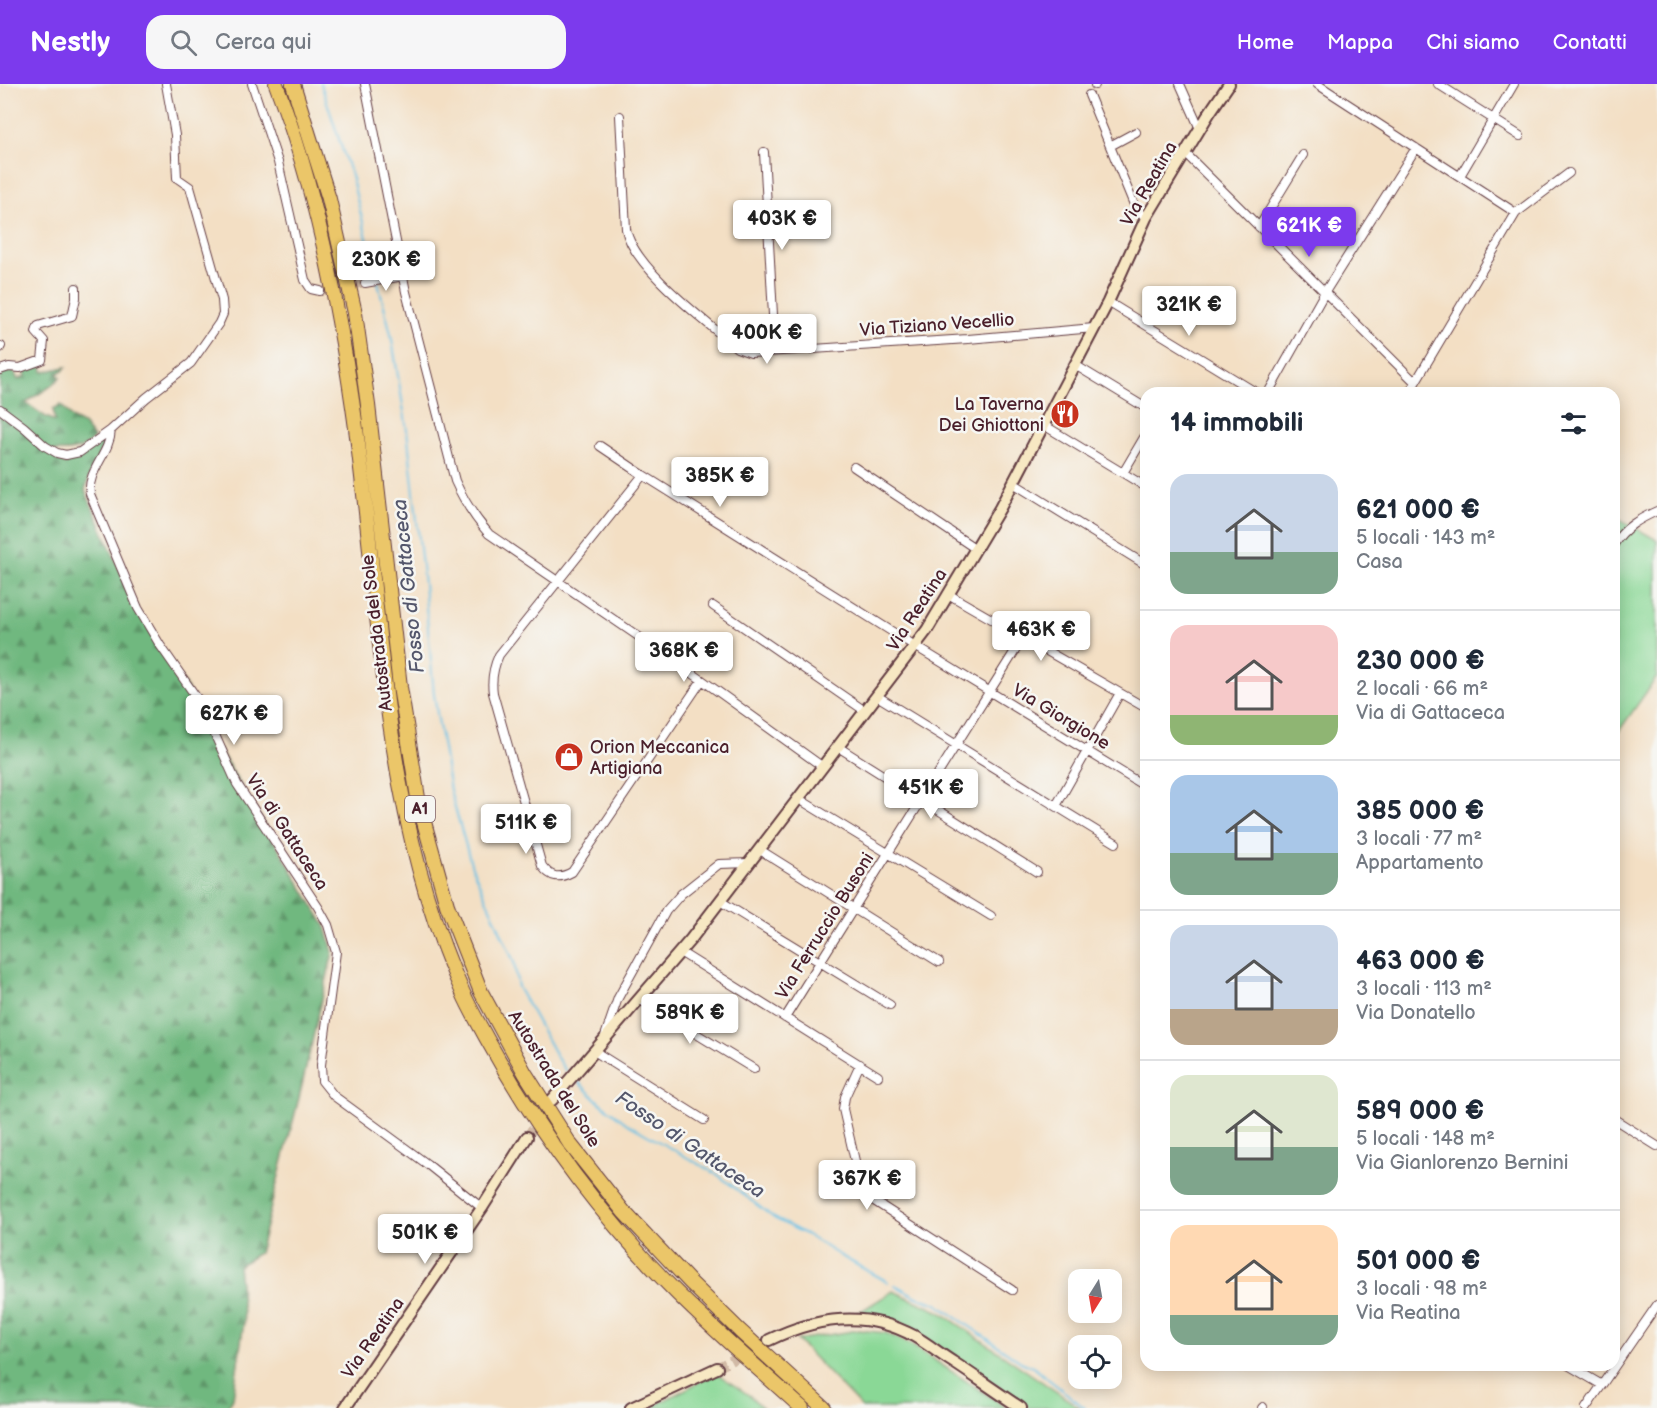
<!DOCTYPE html>
<html lang="it">
<head>
<meta charset="utf-8">
<style>
  body { margin:0; font-family:"Balsamiq Sans",sans-serif; background:#f6f6f7; color:#1f2937; height:100vh; display:flex; flex-direction:column; font-size:22px; white-space:nowrap }
  * { box-sizing:border-box; margin:0 }
  p { font-size:20px; color:#747a83 }
  .icon { flex:none; width:33px; height:33px; fill:none; stroke:currentColor; stroke-width:2; stroke-linecap:round; stroke-linejoin:round }
  .map { position:relative; flex:1; overflow:hidden }
  .panel { position:absolute; left:1140px; top:303px; width:480px; height:984px; display:flex; flex-direction:column; background:#fff; border-radius:18px; box-shadow:0 3px 15px #0003 }
  .panel>* { flex:none }
  .needle { width:39px; rotate:191deg }
  .controls { position:absolute; left:1068px; top:1185px; display:grid; gap:12px }
  .controls a { display:grid; place-items:center; width:54px; height:54px; border-radius:12px; background:#fff; box-shadow:0 3px 15px #0003; font-size:30px }
  .price { position:absolute; translate:-50% -51px; padding:0 14px; border-radius:6px; background:#fff; color:#222; font-size:20px; line-height:39px; filter:drop-shadow(0 2px 3px #0008) }
  .price::after { content:''; position:absolute; left:50%; top:36px; width:18px; height:14px; margin-left:-9px; background:inherit; clip-path:polygon(0 0,100% 0,50% 100%) }
  .price.active { background:#7c3aed; color:#fff }
  ul { padding:0; list-style:none }
  li { display:flex; align-items:center; gap:18px; height:150px; padding:0 30px }
  li+li { border-top:2px solid #e0e1e3 }
  li span { display:grid; place-items:center; flex:none; width:168px; height:120px; border-radius:18px; color:#555 }
  li>.icon { margin-inline-start:auto }
  span .icon { width:72px; height:72px; fill:#fffc; stroke-width:1 }
  li b { font-size:26px }
  h2 { display:flex; justify-content:space-between; align-items:center; height:72px; padding:0 30px; font-size:26px }
  header { display:flex; align-items:center; gap:36px; box-sizing:border-box; height:84px; padding:0 30px; background:#7c3aed; color:#fff }
  header strong { font-size:28px }
  nav { display:flex; gap:33px; margin-inline-start:auto; font-size:21px }
  .search { width:420px; height:54px; background:#f6f6f7; display:flex; align-items:center; gap:15px; box-sizing:border-box; padding:0 21px; border-radius:18px; color:#747a83; font-size:22px }
  .map>svg:first-child { display:block }
  .grass { fill:#8ad896; stroke:#6a7c60; stroke-width:1.5 }
  .forest { fill:url(#forest-firs); stroke:#5c6c55; stroke-width:1.5 }
  .lines { fill:none; stroke-linecap:round; stroke-linejoin:round }
  .stream { stroke:#67c0e4; stroke-width:2 }
  .street-tunnel { stroke:#d1b9a5; stroke-width:8; stroke-dasharray:8 4; stroke-linecap:butt }
  .secondary-tunnel { stroke:#d1b9a5; stroke-width:10; stroke-dasharray:10 5; stroke-linecap:butt }
  .street-casing { stroke:#633c42; stroke-width:10 }
  .secondary-casing { stroke:#633c42; stroke-width:14 }
  .highway-casing { stroke:#633c42; stroke-width:16 }
  .street { stroke:#fff; stroke-width:8 }
  .secondary { stroke:#f7e8c3; stroke-width:10 }
  .highway { stroke:#ebc669; stroke-width:14 }
  .labels { text-anchor:middle; dominant-baseline:central; stroke-width:5; stroke-linejoin:round; paint-order:stroke }
  .shield { fill:#f6f6f2; stroke:#7e6067; stroke-width:1.5 }
  .shield-label { font-size:16px; font-weight:bold; fill:#4a1f2b }
  .street-label { font-size:18px; fill:#4a1f2b; stroke:#f6f6f2 }
  .poi-label { font-size:18px; fill:#4a1f2b; stroke:#f6f6f2; text-anchor:end }
  .water-label { font-size:20px; font-style:italic; fill:#54576c; stroke:#f6f6f2 }
</style>
</head>
<body>
<header>
<strong>Nestly</strong>
<div class="search"><svg class="icon" aria-label="search" viewBox="0 0 24 24"><circle cx="10" cy="10" r="6"/><path d="M15 15l6 6"/></svg>Cerca qui</div>
<nav><a>Home</a><a>Mappa</a><a>Chi siamo</a><a>Contatti</a></nav>
</header>
<div class="map">
<svg width="1657" height="1324" viewBox="0 0 1657 1324">
  <defs>
    <pattern id="forest-firs" width="22" height="20" patternUnits="userSpaceOnUse" patternTransform="scale(1.5)"><rect width="22" height="20" fill="#6fb87f"/><path d="M5 1l3.5 6h-7zM16 11l3.5 6h-7z" fill="#5d9568"/></pattern>
  </defs>
  <rect width="100%" height="100%" fill="#f6f6f2"/>
  <filter id="ink" filterUnits="userSpaceOnUse"><feTurbulence type="fractalNoise" baseFrequency=".0167" numOctaves="2"/><feDisplacementMap in="SourceGraphic" scale="12" xChannelSelector="R" yChannelSelector="G"/><feConvolveMatrix kernelMatrix="1 2 1 2 8 2 1 2 1" color-interpolation-filters="sRGB"/></filter>
  <filter id="wash" filterUnits="userSpaceOnUse"><feTurbulence type="fractalNoise" baseFrequency=".008" numOctaves="4" result="noise"/><feDisplacementMap in="SourceGraphic" scale="24" xChannelSelector="R" yChannelSelector="G"/><feGaussianBlur stdDeviation="1.35" result="paint"/><feColorMatrix in="noise" values="0 0 0 0 0 0 0 0 0 0 0 0 0 0 0 0 0 1.4 0 .05"/><feComposite in="paint" operator="in"/></filter>
  <g filter="url(#wash)">
    <rect width="100%" height="100%" fill="#f3dfc4"/>
    <path class="grass" d="M1614 432 1657 456V593L1614 654Z
      M893 1207 940 1228 1080 1324H1030L901 1238 858 1229Z
      M859 1246 886 1249 910 1260 1007 1324H862L797 1256Z
      M716 1289 750 1312 763 1324H650Z"/>
    <path class="forest" d="M42 279 43 288 66 283 63 287 57 289 60 293C52 305 37 309 26 319L46 333 55 337 53 325 61 321 73 335 83 340 94 354C83 367 69 368 54 367V373L66 381 70 374 104 353 107 354 91 387 85 406 137 525 207 636 215 661 219 665 326 843 333 868 299 1014 259 1169 238 1182 244 1238 233 1314 227 1324H0V328L11 338 0 323V289L14 287 18 296 25 292 26 284Z"/>
    <g class="lines">
      <path class="stream" d="M321 0 352 95 391 250 407 346 424 500 434 611 450 706 472 783 514 878 518 903 559 977 566 987
        M574 994 599 1018 626 1039 718 1091 774 1134 807 1151 839 1171 888 1198
        M895 1201 917 1213 937 1220 1021 1278 1033 1283 1085 1324"/>
    </g>
  </g>
  <g filter="url(#ink)">
    <g class="lines">
      <path class="street-tunnel" d="M320 207 365 199"/>
      <path class="secondary-tunnel" d="M527 1053 550 1019
        M717 1284 769 1256"/>
      <g class="street-casing">
        <path id="street" d="M252 0 278 78 305 196 311 205 320 207
          M365 0 406 208 455 397C464 417 474 433 489 450L702 596 823 683
          M1095 0V1
          M1180 0 1200 45
          M1317 0 1516 129
          M1438 0 1520 52
          M1089 11 1135 123 1146 134
          M620 32 626 145C633 184 707 238 737 264L751 269 968 255 1094 244
          M1110 62 1136 48
          M764 68 775 267
          M1185 69 1415 298
          M1460 92 1514 0
          M1259 143 1303 71
          M365 199 403 192
          M1108 218 1257 309
          M0 264 1 262
          M1075 281 1146 324
          M0 286 9 283 20 284 42 276 44 257 36 248 38 242 72 232 76 214V204
          M1268 309 1325 208 1416 64
          M1409 309 1516 129 1569 89
          M0 325 24 343 45 362 57 369 66 371 80 368 111 346 146 314 191 279 219 239 223 230 222 216 190 103 177 94 175 51 166 0
          M1042 340 1146 403
          M111 346C110 370 87 386 90 410L138 524 160 561 201 620 237 700 318 823 328 841 336 868 321 981 322 997 334 1012 427 1080 482 1124
          M600 362 643 391
          M854 383 976 465
          M1123 389 1146 350
          M1013 399 1146 481
          M1614 460C1625 443 1639 435 1657 427
          M948 510 1146 624
          M713 522 865 627
          M702 596 572 788C559 795 551 794 542 782L493 609C491 595 493 584 499 571L643 391 915 562 1146 703
          M877 612 1116 759
          M838 663 1037 788
          M799 715 991 832
          M1056 722 1120 609
          M760 766 939 878
          M720 817 890 921
          M680 868 878 992
          M639 915 754 985
          M785 934 1023 554
          M605 952 618 914 666 827 681 810 719 780 750 779
          M594 967 704 1036
          M860 980 845 1013 843 1025 861 1103 871 1115 1012 1206
          M1614 1035 1657 1062
          M1568 1281 1602 1301
          M1262 1324 1263 1323
          M1586 1324 1657 1221"/>
      </g>
      <g class="secondary-casing">
        <path id="secondary" d="M552 1016 691 855 927 546 1000 424 1108 218 1146 134 1210 28 1229 0
          M769 1256C816 1233 867 1226 914 1252 928 1260 940 1270 953 1278 976 1293 998 1309 1021 1324
          M345 1324 482 1124 527 1053
          M631 1324 717 1284"/>
      </g>
      <g class="highway-casing">
        <path id="highway" d="M276 0C315 103 337 214 353 323 382 520 379 724 463 909 470 925 479 940 487 955 538 1048 602 1134 677 1209 717 1249 760 1286 802 1324
          M293 0 329 115 355 229 368 321 400 603 419 720 447 821 481 908 525 989 570 1060 624 1128 690 1198 740 1247 824 1324"/>
      </g>
      <use href="#street" class="street"/>
      <use href="#secondary" class="secondary"/>
      <use href="#highway" class="highway"/>
    </g>
  </g>
  <defs>
    <g id="restaurant-disc" transform="scale(1.5)"><circle r="9.5" fill="#c8321e" stroke="#f6f6f2"/><path d="M-5-6h1v4h1v-4h1v4h1v-4h1v5L-1.5 .5V6h-2V.5L-5-1ZM5-6V6H3V1.5H1.5Q1.5-4 5-6Z" fill="#fff"/></g>
    <g id="shop-disc" transform="scale(1.5)"><circle r="9.5" fill="#c8321e" stroke="#f6f6f2"/><path d="M-5-2.5h2.3a2.7 3.5 0 0 1 5.4 0H5L5.5 6h-11ZM-1.5-2.5h3a1.5 2.3 0 0 0-3 0Z" fill="#fff"/></g>
  </defs>
  <g fill-rule="evenodd">
    <use href="#restaurant-disc" x="1065" y="330"/>
    <use href="#shop-disc" x="569" y="673"/>
  </g>
  <g class="labels">
    <rect class="shield" x="405" y="712" width="30" height="26" rx="4.5"/>
    <g class="shield-label">
      <text x="420" y="725">A1</text>
    </g>
    <g class="street-label">
      <text transform="translate(1149 100) rotate(-60)">Via Reatina</text>
      <text transform="translate(937 241) rotate(-4)">Via Tiziano Vecellio</text>
      <text transform="translate(917 526) rotate(-57)">Via Reatina</text>
      <text transform="translate(377 549) rotate(-97)">Autostrada del Sole</text>
      <text transform="translate(1061 633) rotate(31)">Via Giorgione</text>
      <text transform="translate(287 748) rotate(57)">Via di Gattaceca</text>
      <text transform="translate(825 842) rotate(-58)">Via Ferruccio Busoni</text>
      <text transform="translate(554 995) rotate(58)">Autostrada del Sole</text>
      <text transform="translate(373 1254) rotate(-55)">Via Reatina</text>
    </g>
    <g class="poi-label">
      <text x="1044" y="320">La Taverna<tspan x="1044" dy="21">Dei Ghiottoni</tspan></text>
      <text x="590" y="663" text-anchor="start">Orion Meccanica<tspan x="590" dy="21">Artigiana</tspan></text>
    </g>
    <g class="water-label">
      <text transform="translate(409 502) rotate(-96)">Fosso di Gattaceca</text>
      <text transform="translate(690 1061) rotate(34)">Fosso di Gattaceca</text>
    </g>
  </g>
</svg>
<div class="controls">
<a><svg class="needle" viewBox="-14 -14 28 28"><path d="M0-13l5 13h-10z" fill="#e53935"/><path d="M0 13l5-13h-10z" fill="#747a83"/></svg></a>
<a><svg class="icon" aria-label="locate" viewBox="0 0 24 24"><circle cx="12" cy="12" r="6"/><path d="M12 2v4M12 18v4M2 12h4M18 12h4"/></svg></a>
</div>
<b class="price" style="left:782px;top:167px">403K €</b>
<b class="price active" style="left:1309px;top:174px">621K €</b>
<b class="price" style="left:386px;top:208px">230K €</b>
<b class="price" style="left:1189px;top:253px">321K €</b>
<b class="price" style="left:767px;top:281px">400K €</b>
<b class="price" style="left:720px;top:424px">385K €</b>
<b class="price" style="left:1041px;top:578px">463K €</b>
<b class="price" style="left:684px;top:599px">368K €</b>
<b class="price" style="left:234px;top:662px">627K €</b>
<b class="price" style="left:931px;top:736px">451K €</b>
<b class="price" style="left:526px;top:771px">511K €</b>
<b class="price" style="left:690px;top:961px">589K €</b>
<b class="price" style="left:867px;top:1127px">367K €</b>
<b class="price" style="left:425px;top:1181px">501K €</b>
<section class="panel">
<h2>14 immobili<svg class="icon" aria-label="filters" viewBox="0 0 24 24"><path d="M4 7h16M4 17h16"/><circle cx="9" cy="7" r="2"/><circle cx="15" cy="17" r="2"/></svg></h2>
<ul>
<li><span style="background:linear-gradient(#c9d6e8 65%,#7fa58c 0)"><svg class="icon" aria-label="home" viewBox="0 0 24 24"><path d="M3 11l9-7 9 7M6 9v11h12V9"/></svg></span><div><b>621 000 €</b><p>5 locali · 143 m²</p><p>Casa</p></div></li>
<li><span style="background:linear-gradient(#f6c9c9 75%,#8fb573 0)"><svg class="icon" aria-label="home" viewBox="0 0 24 24"><path d="M3 11l9-7 9 7M6 9v11h12V9"/></svg></span><div><b>230 000 €</b><p>2 locali · 66 m²</p><p>Via di Gattaceca</p></div></li>
<li><span style="background:linear-gradient(#a9c7e8 65%,#7fa58c 0)"><svg class="icon" aria-label="home" viewBox="0 0 24 24"><path d="M3 11l9-7 9 7M6 9v11h12V9"/></svg></span><div><b>385 000 €</b><p>3 locali · 77 m²</p><p>Appartamento</p></div></li>
<li><span style="background:linear-gradient(#c9d6e8 70%,#b9a48a 0)"><svg class="icon" aria-label="home" viewBox="0 0 24 24"><path d="M3 11l9-7 9 7M6 9v11h12V9"/></svg></span><div><b>463 000 €</b><p>3 locali · 113 m²</p><p>Via Donatello</p></div></li>
<li><span style="background:linear-gradient(#dfe7d0 60%,#7fa58c 0)"><svg class="icon" aria-label="home" viewBox="0 0 24 24"><path d="M3 11l9-7 9 7M6 9v11h12V9"/></svg></span><div><b>589 000 €</b><p>5 locali · 148 m²</p><p>Via Gianlorenzo Bernini</p></div></li>
<li><span style="background:linear-gradient(#ffd9b3 75%,#7fa58c 0)"><svg class="icon" aria-label="home" viewBox="0 0 24 24"><path d="M3 11l9-7 9 7M6 9v11h12V9"/></svg></span><div><b>501 000 €</b><p>3 locali · 98 m²</p><p>Via Reatina</p></div></li>
</ul>
</section>
</div>
</body>
</html>
